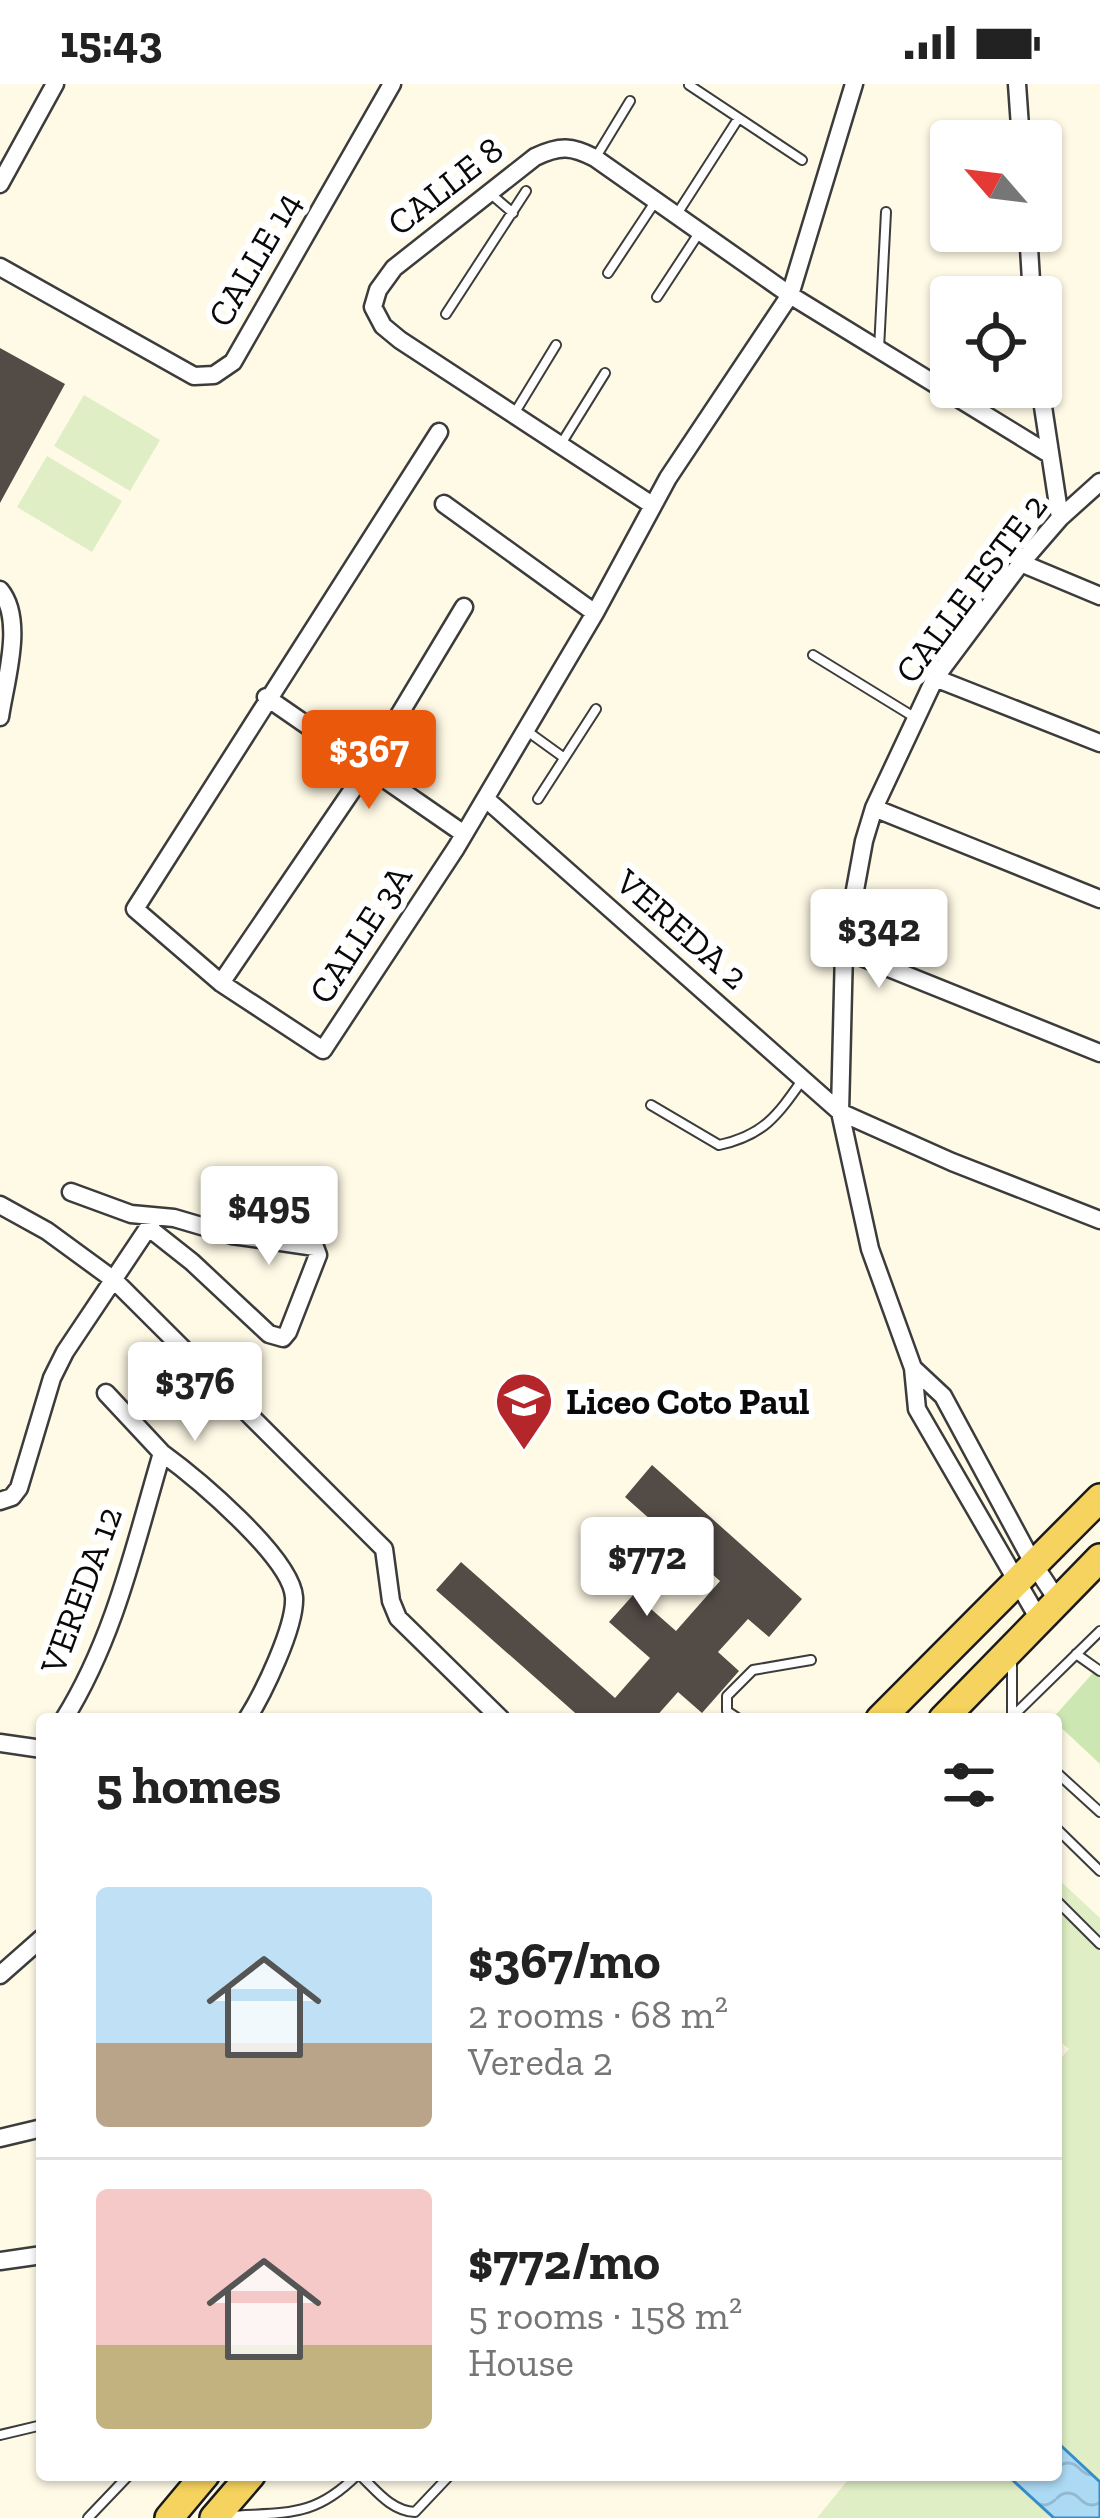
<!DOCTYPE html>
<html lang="en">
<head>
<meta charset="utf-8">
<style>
  body { margin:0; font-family:"Zilla Slab",serif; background:#f6f6f6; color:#222; height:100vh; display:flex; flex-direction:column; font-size:45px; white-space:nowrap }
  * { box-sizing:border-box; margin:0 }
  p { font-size:39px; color:#767676 }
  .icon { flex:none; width:66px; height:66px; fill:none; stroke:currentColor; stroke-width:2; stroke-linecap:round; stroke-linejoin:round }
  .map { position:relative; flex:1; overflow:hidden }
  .drawer { position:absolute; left:36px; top:1629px; width:1026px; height:768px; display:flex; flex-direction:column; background:#fff; border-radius:12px; box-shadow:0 3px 9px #0004 }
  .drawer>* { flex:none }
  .needle { width:78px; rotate:298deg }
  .buttons { position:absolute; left:930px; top:36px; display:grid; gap:24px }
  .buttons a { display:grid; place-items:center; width:132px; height:132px; border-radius:12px; background:#fff; box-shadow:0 3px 9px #0004; font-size:60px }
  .price { position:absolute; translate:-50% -102px; padding:0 27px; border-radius:12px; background:#fff; color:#222; font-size:39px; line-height:78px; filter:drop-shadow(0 3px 6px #0008) }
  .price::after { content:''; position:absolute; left:50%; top:72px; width:36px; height:27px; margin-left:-18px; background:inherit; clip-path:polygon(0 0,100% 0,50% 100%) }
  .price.on { background:#ea580c; color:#fff }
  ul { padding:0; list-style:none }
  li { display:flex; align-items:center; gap:36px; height:300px; padding:0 60px }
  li+li { border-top:3px solid #e0e0e0 }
  li span { display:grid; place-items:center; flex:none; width:336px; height:240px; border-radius:12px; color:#555 }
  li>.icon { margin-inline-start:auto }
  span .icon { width:144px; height:144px; fill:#fffc; stroke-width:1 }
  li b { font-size:51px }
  h2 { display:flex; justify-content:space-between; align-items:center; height:144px; padding:0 60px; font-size:51px }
  .status { display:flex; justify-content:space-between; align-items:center; height:84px; padding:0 60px; background:#fff; direction:ltr }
  .status svg { height:33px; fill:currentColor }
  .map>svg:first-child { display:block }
  .park { fill:#cde7b2 }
  .pitch { fill:#dfeec4 }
  .water { fill:url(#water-waves); stroke:#358dca; stroke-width:3 }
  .building { fill:#524b46 }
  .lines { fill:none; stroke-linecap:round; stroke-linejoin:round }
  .service-casing { stroke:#3c3c3c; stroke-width:12 }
  .minor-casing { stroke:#3c3c3c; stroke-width:21 }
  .primary-casing { stroke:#1a1a1a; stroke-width:32 }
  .service { stroke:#fff; stroke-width:8 }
  .minor { stroke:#fff; stroke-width:16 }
  .primary { stroke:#f6d35e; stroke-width:27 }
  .labels { text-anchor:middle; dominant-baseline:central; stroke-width:12; stroke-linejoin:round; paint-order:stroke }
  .street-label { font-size:36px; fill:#090909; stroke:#fff }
  .poi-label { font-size:36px; font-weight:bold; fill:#090909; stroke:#fff; text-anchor:start }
</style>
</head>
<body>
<div class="status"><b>15:43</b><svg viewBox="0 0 49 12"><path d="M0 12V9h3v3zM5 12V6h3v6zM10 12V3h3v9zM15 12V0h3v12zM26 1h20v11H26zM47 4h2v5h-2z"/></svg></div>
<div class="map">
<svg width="1100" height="2434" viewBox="0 0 1100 2434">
  <defs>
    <pattern id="water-waves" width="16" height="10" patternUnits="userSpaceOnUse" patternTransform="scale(3)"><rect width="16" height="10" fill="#acd9f4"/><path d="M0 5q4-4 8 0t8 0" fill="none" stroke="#93b9d0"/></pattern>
  </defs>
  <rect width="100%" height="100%" fill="#fffae6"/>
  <path class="park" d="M1100 1581V1680L1052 1635Z"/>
  <path class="pitch" d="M84 311 160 356 130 407 54 362Z
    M47 372 122 417 92 468 17 423Z
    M1056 1793 1100 1834V2434H817L852 2391H1056V1980L1069 1965 1056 1954Z"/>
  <path class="water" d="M1056 2357 1100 2398V2434H1054L1007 2391H1056Z"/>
  <path class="building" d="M0 264 65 300 0 419Z
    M652 1381 802 1515 769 1553 748 1535 718 1568 739 1587 702 1629 678 1608 654 1635H582L436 1506 461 1478 615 1614 650 1574 609 1538 634 1510 676 1547 720 1497 625 1413Z"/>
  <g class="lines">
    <g class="service-casing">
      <path id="service" d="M689 1 802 76
        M596 73 630 17
        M492 111 513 129
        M677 130 738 35
        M608 189 655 118
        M657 213 699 149
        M446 230 526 107
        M879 265 886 128
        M514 330 556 261
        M561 360 605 289
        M813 571 914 633
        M527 647 563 673
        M538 715 596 625
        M651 1021 719 1061C764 1051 777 1032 803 995
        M1076 1570 1100 1587
        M1012 1633 1100 1547
        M1012 1634V1577
        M739 1635 727 1627V1612L753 1586 811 1576
        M1056 1688 1100 1728
        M1056 1744 1100 1787
        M1056 1816 1100 1860
        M0 2351 42 2341
        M360 2391C376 2406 391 2427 415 2428L450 2391
        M229 2432C287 2428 314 2434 357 2391
        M88 2434 129 2391"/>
    </g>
    <g class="minor-casing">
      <path id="minor" d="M1017 0 1021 57
        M0 100 55 0
        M1028 147 1032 213
        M0 183 194 292 214 291 233 278 392 0
        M1040 303 1060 434
        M439 348 135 825 221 899 323 966 456 764 595 529 668 394 790 211 854 0
        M444 420 595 529
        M652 421 400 256 383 242 373 223 378 206 394 184 535 73C560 61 572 62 595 74L790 211 1049 370
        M1021 479 1100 512
        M0 506C25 536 5 598 0 633
        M935 594 1100 659
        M266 613 464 750
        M486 715 840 1028 952 1078 1100 1136
        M874 724 1100 815
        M844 866 1100 969
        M221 899 366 686 464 523
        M71 1108 131 1130 174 1134 232 1151 315 1163 318 1171 288 1248 283 1254 269 1250 192 1178 149 1144
        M0 1121 47 1147 114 1196 384 1465 391 1517 398 1534 501 1635
        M913 1284 943 1312 1033 1479 1058 1517
        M106 1309 162 1369
        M0 1417 12 1413 19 1404 52 1294 65 1268 152 1138
        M1040 1537 917 1325 913 1284 870 1165 840 1028 844 866 864 757 874 724 935 594 1021 479 1060 434 1100 398
        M64 1635C115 1553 135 1460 162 1369 195 1393 291 1473 294 1513 296 1542 263 1610 247 1635
        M0 1659 42 1665
        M0 1891 42 1854
        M0 2054 42 2044
        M0 2177 42 2171"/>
    </g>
    <g class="primary-casing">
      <path id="primary" d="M880 1635 1100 1414
        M943 1635 1100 1474
        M169 2434 205 2391
        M214 2434 251 2391"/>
    </g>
    <use href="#service" class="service"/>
    <use href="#minor" class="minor"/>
    <use href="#primary" class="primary"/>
  </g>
  <defs>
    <g id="school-pin" transform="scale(3)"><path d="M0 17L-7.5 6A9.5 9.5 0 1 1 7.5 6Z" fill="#b5262b" stroke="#fff"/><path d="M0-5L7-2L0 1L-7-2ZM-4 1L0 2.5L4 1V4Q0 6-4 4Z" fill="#fff"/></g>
  </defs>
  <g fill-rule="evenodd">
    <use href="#school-pin" x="524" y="1317"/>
  </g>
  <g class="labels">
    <g class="street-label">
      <text transform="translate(445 102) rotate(-38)">CALLE 8</text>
      <text transform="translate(254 175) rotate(-60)">CALLE 14</text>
      <text transform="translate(971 504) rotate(-53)">CALLE ESTE 2</text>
      <text transform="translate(682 845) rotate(41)">VEREDA 2</text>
      <text transform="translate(360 850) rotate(-57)">CALLE 3A</text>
      <text transform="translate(81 1506) rotate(-70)">VEREDA 12</text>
    </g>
    <g class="poi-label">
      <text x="566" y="1317">Liceo Coto Paul</text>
    </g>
  </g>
</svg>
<div class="buttons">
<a><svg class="needle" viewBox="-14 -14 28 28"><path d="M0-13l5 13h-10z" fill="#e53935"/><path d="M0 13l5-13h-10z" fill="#767676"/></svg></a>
<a><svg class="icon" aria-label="locate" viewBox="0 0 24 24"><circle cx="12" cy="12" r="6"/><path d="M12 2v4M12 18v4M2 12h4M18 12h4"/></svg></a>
</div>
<b class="price on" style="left:369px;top:728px">$367</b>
<b class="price" style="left:879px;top:907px">$342</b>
<b class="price" style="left:269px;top:1184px">$495</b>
<b class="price" style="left:195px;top:1360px">$376</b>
<b class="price" style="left:647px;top:1535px">$772</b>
<section class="drawer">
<h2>5 homes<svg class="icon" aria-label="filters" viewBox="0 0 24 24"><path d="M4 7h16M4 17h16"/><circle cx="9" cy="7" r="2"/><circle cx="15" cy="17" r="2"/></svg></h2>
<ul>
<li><span style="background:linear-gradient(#bfe0f5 65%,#b9a48a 0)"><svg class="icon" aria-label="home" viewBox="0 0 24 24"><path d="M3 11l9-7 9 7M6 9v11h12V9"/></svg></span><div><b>$367/mo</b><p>2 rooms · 68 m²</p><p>Vereda 2</p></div></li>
<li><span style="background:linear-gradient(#f6c9c9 65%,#c2b280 0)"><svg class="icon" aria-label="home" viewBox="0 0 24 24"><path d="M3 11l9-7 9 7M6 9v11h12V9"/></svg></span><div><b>$772/mo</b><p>5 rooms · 158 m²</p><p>House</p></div></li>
</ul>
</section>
</div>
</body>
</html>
